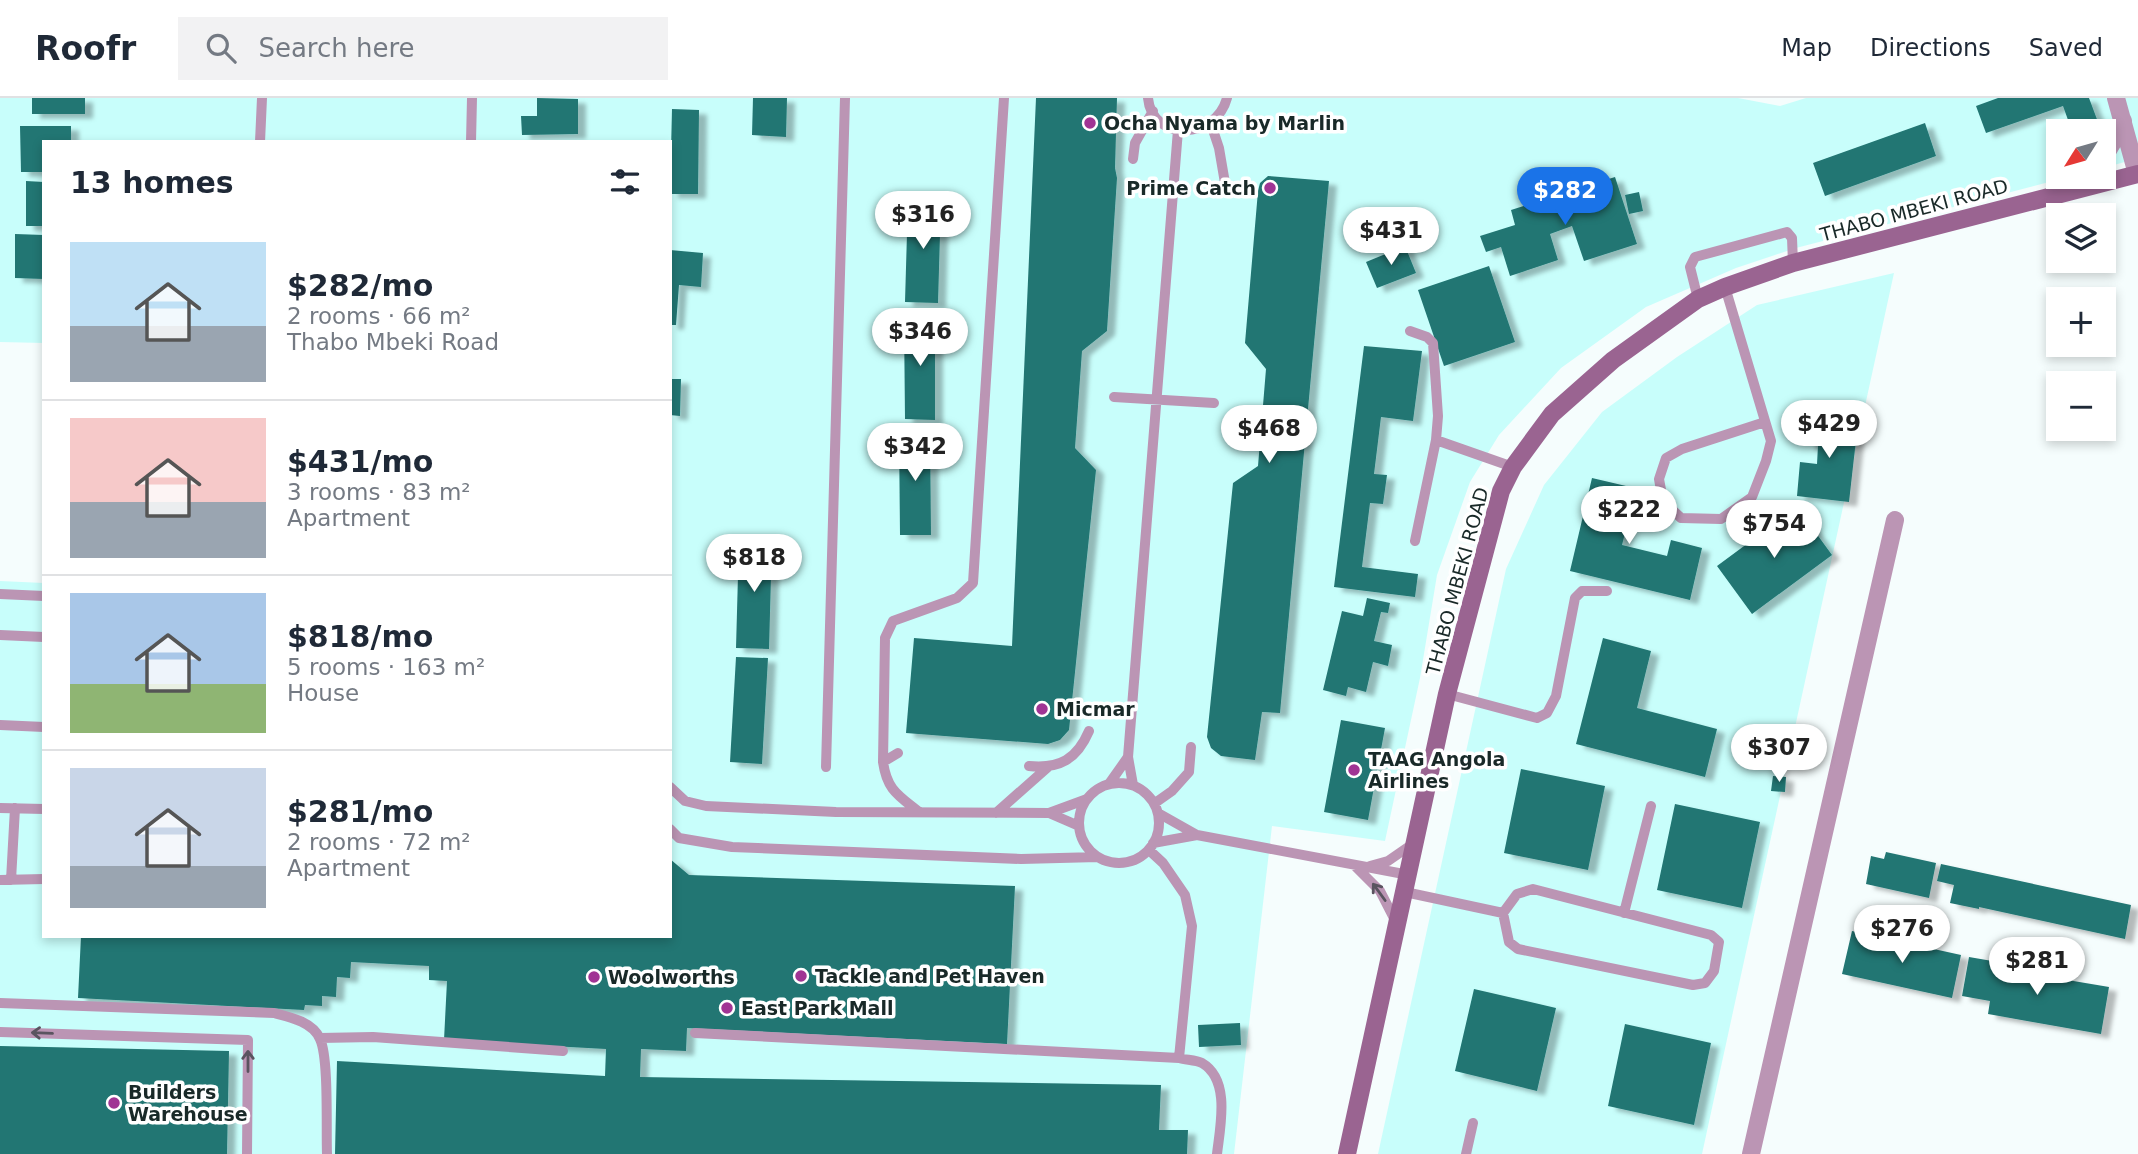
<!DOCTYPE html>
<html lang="en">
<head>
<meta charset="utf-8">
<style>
  body { margin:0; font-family:"DejaVu Sans",sans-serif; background:#f2f2f3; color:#1f2937; height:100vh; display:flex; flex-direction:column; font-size:26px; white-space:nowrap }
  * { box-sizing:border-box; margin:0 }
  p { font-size:23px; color:#747a83 }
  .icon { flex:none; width:38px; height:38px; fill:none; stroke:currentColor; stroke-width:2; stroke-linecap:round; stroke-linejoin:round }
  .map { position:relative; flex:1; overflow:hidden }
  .panel { position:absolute; left:42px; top:42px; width:630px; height:798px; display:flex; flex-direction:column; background:#fff; border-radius:0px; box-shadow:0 4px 10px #0003 }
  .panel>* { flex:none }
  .needle { width:46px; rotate:233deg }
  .fabs { position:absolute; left:2046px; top:21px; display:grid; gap:14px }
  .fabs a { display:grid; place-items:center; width:70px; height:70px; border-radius:0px; background:#fff; box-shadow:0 4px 10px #0003; font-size:35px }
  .price { position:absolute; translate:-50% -60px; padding:0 16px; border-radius:24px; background:#fff; color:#222; font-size:23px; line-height:46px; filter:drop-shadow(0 2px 4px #0008) }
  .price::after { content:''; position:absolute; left:50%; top:42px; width:21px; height:16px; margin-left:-10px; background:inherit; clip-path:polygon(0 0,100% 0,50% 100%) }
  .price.selected { background:#1a73e8; color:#fff }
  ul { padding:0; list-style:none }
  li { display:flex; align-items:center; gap:21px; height:175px; padding:0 28px }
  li+li { border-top:2px solid #e0e1e3 }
  li span { display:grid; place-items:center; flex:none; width:196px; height:140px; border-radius:0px; color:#555 }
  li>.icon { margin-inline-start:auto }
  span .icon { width:84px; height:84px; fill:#fffc; stroke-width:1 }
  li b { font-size:30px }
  h2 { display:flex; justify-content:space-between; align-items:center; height:84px; padding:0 28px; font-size:30px }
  header { display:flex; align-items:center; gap:42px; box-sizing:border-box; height:98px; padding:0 35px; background:#fff; border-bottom:2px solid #e0e1e3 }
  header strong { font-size:33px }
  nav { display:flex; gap:38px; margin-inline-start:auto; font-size:24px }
  .search { width:490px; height:63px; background:#f2f2f3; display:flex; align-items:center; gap:18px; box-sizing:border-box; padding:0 24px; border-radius:0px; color:#747a83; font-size:26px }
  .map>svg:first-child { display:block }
  .built { fill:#c8fefb }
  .building { fill:#217673; filter:url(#shadow) }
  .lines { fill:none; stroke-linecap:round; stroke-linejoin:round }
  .service { stroke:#bb95b4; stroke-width:10 }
  .minor { stroke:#bb95b4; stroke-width:18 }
  .secondary { stroke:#9a6491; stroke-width:18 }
  .oneway { stroke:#5a5460 }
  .poi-dot { fill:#a03494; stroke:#fff; stroke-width:2.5 }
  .labels { text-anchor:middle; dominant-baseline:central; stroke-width:7; stroke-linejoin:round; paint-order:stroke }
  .poi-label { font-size:19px; font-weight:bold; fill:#192928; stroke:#fff; text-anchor:start }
  .street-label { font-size:19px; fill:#192928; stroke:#fff }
</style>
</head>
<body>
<header>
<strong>Roofr</strong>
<div class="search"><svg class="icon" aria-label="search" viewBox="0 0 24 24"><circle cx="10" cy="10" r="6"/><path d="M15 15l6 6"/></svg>Search here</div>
<nav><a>Map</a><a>Directions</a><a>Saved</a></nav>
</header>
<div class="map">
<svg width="2138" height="1056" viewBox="0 0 2138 1056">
  <defs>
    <filter id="shadow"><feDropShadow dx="8" dy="4.5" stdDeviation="2" flood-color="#0004"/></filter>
  </defs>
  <rect width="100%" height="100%" fill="#f5fdfd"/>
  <path class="built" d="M0 0H1738L1780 8 1806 0H2138V60L2104 70V33H2058V79H2068L1796 150 1736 170 1646 209 1561 270 1499 337 1470 384 1437 477 1420 580 1385 743 1272 728 1234 1056H0V483L44 485V838H670V44H44V245L0 244Z
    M1894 175 1702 1056H1378L1506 471 1544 387 1602 314 1677 259 1757 207Z"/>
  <path class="building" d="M32 0H85V16H32Z
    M537 0 578 1V36L522 37 521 18H537Z
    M753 0H787L786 39 752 37Z
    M1036 0H1117L1115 70 1117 80 1107 233 1082 253 1075 350 1096 372 1069 632 1060 642 1048 646 906 635 914 540 1012 548Z
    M1998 0H2089L2098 24 2072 33 2063 8 1986 35 1976 8Z
    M672 11 699 12 698 96H670Z
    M1925 25 1936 58 1825 98 1813 65Z
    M20 28H71V44H44V74H21Z
    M1268 78 1329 83 1280 615 1262 614 1255 662 1221 658 1211 650 1207 639 1233 385 1258 368 1266 271 1245 245 1258 93 1260 85Z
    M1615 79 1637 146 1584 163 1572 128 1550 136 1558 162 1510 178 1501 149 1486 154 1480 138 1515 127 1511 112Z
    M26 83 44 84V128H26Z
    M1639 94 1643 113 1629 116 1625 97Z
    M908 101 941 102 938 205 905 204Z
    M15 136 44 137V181L15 180Z
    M1405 148 1416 175 1377 190 1366 164Z
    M670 152 703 155 701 189 679 187 676 227H670Z
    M1489 168 1515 244 1444 268 1418 192Z
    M935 219V322L905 321 904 220Z
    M1364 248 1422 253 1413 323 1381 319 1374 376 1387 377 1383 406 1370 405 1362 469 1418 476 1415 499 1334 489Z
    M670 281H681L680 318 670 317Z
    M1810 318 1858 324 1849 404 1797 398 1800 364 1817 366 1818 348 1807 347Z
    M899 333H930L931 437H900Z
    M1592 380 1643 392 1635 424 1628 423 1622 447 1667 458 1671 442 1702 450 1690 502 1570 473Z
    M1797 409 1832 457 1752 516 1717 468Z
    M739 441 772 442 769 551 736 550Z
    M1367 500 1390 505 1388 515 1381 514 1374 543 1392 547 1388 568 1373 564 1366 594 1348 589 1346 598 1323 592 1342 513 1363 518Z
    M1603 540 1651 553 1637 610 1717 631 1705 679 1576 646Z
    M736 559 768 560 762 666 730 664Z
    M1341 622 1385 630 1368 722 1324 714Z
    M1521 671 1605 688 1588 772 1504 755Z
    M1773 678 1786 679 1785 694 1771 693Z
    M1675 706 1760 724 1742 810 1657 792Z
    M1886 754 1936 765 1929 800 1866 786 1871 758 1884 761Z
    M670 761 689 777 1015 788 1007 946 687 930 686 953 641 951 640 979 1161 987 1159 1032H1188L1187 1056H335L337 963 605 978 606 951 444 942 447 883 429 882V868L351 864 350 880 337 879 336 899 322 898V908L305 907 304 912 78 900 81 838H670Z
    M1941 766 2131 807 2125 841 1979 809V811L1950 805 1954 787 1937 783Z
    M1852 833 1961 857 1952 900 1842 876Z
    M1969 859 1998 864 1997 870 2109 889 2101 936 1988 916 1990 903 1962 898Z
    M1474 891 1556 910 1537 993 1455 973Z
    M1240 925 1241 947 1199 949 1198 927Z
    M1625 926 1711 945 1694 1027 1608 1008Z
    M0 948 229 953 227 1056H0Z"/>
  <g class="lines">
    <path class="service" d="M1148 0C1152 44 1216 42 1227 0
      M1211 26 1219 50 1225 85
      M260 44 262 0
      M471 44 472 0
      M1133 61 1135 45 1153 13
      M1725 189 1771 343 1766 363 1752 399 1721 421 1681 420 1663 403 1659 381 1666 360 1682 351 1765 324
      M1698 201 1690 169 1695 159 1787 134 1792 140 1793 165
      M1410 233 1427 239 1433 245 1438 318 1436 342 1513 369
      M1114 299 1214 305
      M1415 443 1436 342
      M0 496 44 498
      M0 537 44 539
      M1447 596 1537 620 1547 615 1556 598 1575 500 1582 493H1607
      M0 627 44 629
      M898 655 883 664C887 692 898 697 919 714
      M883 664 885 540 893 523 957 500 973 485 1004 0
      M1029 668C1060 671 1077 661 1089 633
      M826 669 845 0
      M1079 725a40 40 0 1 1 80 0a40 40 0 1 1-80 0Z
      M1109 686 1128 659
      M1133 687 1128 659 1178 32
      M670 689 685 703 706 708 836 714 1049 715 1087 701
      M1155 705 1172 693 1189 674 1191 649
      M0 710 44 711
      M996 715 1048 669
      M1049 715 1079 728
      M1158 715 1197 737 1409 777
      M670 731 679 740 732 749 1021 761 1098 759
      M1153 745 1197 737
      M1370 768 1388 763 1414 745
      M1356 769 1380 793 1397 826
      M0 782 44 781
      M11 782 15 710
      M1533 791 1711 837 1719 844 1714 873 1705 885 1693 887 1518 851 1509 844 1503 815 1517 796Z
      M1405 794 1503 815
      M1624 815 1651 708
      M0 905 274 915C290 919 313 924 320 941 329 960 326 1031 327 1056
      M0 934 248 942 247 1056
      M695 935 1179 960 1192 828 1185 797 1163 765 1149 752
      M320 940 373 939 563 953
      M1179 960C1186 962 1196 962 1202 965 1231 982 1220 1029 1217 1056
      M1466 1056 1473 1025"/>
    <path class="minor" d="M2116 0 2137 76
      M2104 59 2114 42 2122 21 2123 23
      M1751 1056 1895 422"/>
    <path class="secondary" d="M1347 1056 1447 596 1501 393 1513 369 1552 316 1613 262 1698 201 1725 189 1793 165 2138 76"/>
  </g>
  <defs><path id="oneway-shaft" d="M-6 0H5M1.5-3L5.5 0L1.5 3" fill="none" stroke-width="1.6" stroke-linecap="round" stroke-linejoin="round" transform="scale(1.75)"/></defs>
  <g class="oneway">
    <use href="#oneway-shaft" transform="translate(1379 794) rotate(-126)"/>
    <use href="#oneway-shaft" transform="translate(42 935) rotate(-178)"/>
    <use href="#oneway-shaft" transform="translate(248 963) rotate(-90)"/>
  </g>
  <g class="poi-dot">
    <circle cx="1090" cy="25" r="7"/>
    <circle cx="1270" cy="90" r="7"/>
    <circle cx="1042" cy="611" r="7"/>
    <circle cx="1354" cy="672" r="7"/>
    <circle cx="801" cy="878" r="7"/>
    <circle cx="594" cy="879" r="7"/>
    <circle cx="727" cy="910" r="7"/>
    <circle cx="114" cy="1005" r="7"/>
  </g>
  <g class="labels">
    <g class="poi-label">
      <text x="1104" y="25">Ocha Nyama by Marlin</text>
      <text x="1256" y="90" text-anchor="end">Prime Catch</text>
      <text x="1056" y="611">Micmar</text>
      <text x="1368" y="661">TAAG Angola<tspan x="1368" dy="22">Airlines</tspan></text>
      <text x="815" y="878">Tackle and Pet Haven</text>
      <text x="608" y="879">Woolworths</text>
      <text x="741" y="910">East Park Mall</text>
      <text x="128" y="994">Builders<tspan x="128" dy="22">Warehouse</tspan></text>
    </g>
    <g class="street-label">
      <text transform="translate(1914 112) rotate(-15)">THABO MBEKI ROAD</text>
      <text transform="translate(1457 483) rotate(-75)">THABO MBEKI ROAD</text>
    </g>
  </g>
</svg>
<div class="fabs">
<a><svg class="needle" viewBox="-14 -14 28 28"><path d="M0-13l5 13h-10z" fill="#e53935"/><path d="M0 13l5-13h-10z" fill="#747a83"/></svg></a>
<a><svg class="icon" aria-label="layers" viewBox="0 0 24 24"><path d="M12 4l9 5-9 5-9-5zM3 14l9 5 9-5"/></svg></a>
<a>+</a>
<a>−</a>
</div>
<b class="price selected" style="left:1565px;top:129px">$282</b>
<b class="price" style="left:923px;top:153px">$316</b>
<b class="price" style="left:1391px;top:169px">$431</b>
<b class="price" style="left:920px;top:270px">$346</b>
<b class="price" style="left:1829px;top:362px">$429</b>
<b class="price" style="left:1269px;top:367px">$468</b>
<b class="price" style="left:915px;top:385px">$342</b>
<b class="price" style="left:1629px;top:448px">$222</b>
<b class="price" style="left:1774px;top:462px">$754</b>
<b class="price" style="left:754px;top:496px">$818</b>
<b class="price" style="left:1779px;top:686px">$307</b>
<b class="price" style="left:1902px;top:867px">$276</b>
<b class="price" style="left:2037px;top:899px">$281</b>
<section class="panel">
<h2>13 homes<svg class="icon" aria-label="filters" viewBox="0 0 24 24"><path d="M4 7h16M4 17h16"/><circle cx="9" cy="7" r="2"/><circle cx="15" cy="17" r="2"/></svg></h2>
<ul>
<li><span style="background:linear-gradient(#bfe0f5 60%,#9aa5b1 0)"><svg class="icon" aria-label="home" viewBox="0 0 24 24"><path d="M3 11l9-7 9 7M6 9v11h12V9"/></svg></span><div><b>$282/mo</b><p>2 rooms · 66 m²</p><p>Thabo Mbeki Road</p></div></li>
<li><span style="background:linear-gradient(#f6c9c9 60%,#9aa5b1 0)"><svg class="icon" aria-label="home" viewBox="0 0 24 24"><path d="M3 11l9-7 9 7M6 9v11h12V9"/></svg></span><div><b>$431/mo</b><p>3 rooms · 83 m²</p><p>Apartment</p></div></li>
<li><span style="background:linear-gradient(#a9c7e8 65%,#8fb573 0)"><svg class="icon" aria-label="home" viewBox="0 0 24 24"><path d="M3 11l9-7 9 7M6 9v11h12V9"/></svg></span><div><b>$818/mo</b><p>5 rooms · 163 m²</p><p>House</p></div></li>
<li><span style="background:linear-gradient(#c9d6e8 70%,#9aa5b1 0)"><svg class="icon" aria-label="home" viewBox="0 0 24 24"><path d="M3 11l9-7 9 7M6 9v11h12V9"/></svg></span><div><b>$281/mo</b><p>2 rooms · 72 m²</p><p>Apartment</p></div></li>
</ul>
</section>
</div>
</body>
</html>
